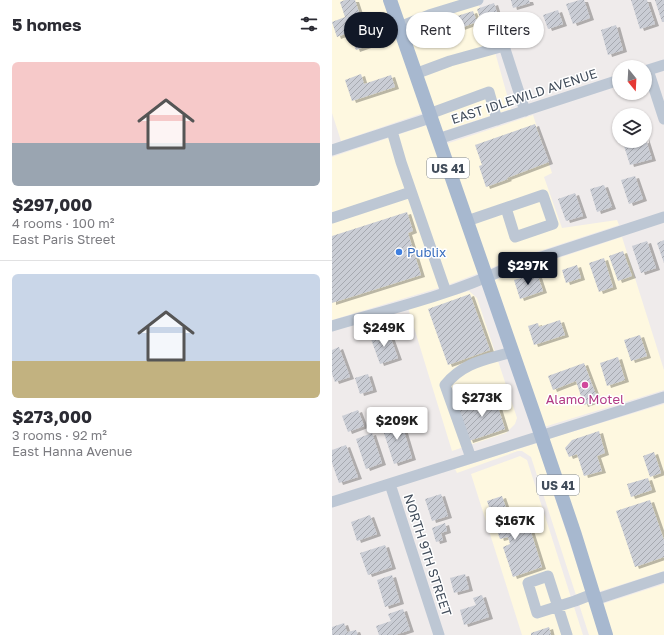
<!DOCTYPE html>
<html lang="en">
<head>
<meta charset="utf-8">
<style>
  body { margin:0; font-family:"Golos Text",sans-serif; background:#f2f2f3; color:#2b2b33; height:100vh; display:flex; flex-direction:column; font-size:15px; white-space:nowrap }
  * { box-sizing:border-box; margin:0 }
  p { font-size:13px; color:#7c7c81 }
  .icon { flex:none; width:22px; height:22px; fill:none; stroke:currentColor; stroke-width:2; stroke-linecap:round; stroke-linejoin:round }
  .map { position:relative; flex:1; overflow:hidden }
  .details { display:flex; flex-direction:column; background:#fff; width:332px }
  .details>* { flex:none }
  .guide { position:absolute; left:12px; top:12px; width:260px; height:36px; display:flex; gap:8px }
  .needle { width:26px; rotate:162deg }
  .buttons { position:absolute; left:280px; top:60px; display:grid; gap:8px }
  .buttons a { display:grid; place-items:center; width:40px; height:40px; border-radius:50%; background:#fff; box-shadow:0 1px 3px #0004; font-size:20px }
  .price { position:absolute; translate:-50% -34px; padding:0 9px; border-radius:4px; background:#fff; color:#222; font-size:13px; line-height:26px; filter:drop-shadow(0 1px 2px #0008) }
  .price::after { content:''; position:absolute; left:50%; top:24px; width:12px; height:9px; margin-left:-6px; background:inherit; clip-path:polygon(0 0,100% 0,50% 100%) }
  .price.current { background:#111827; color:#fff }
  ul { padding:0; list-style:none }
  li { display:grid; align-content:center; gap:8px; height:212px; padding:0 12px }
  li+li { border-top:1px solid #e1e1e2 }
  li span { display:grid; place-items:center; height:124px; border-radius:6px; color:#555 }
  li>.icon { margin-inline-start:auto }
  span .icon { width:72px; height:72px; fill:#fffc; stroke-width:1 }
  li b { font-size:17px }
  h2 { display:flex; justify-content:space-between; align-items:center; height:48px; padding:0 12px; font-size:17px }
  .tag { padding:0 14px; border-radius:18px; background:#fff; box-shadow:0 1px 3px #0004; font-size:14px; line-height:36px }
  .tag.current { background:#111827; color:#fff }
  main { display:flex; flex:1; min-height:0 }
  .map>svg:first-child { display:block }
  .commercial { fill:#fef8e0 }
  .building { fill:url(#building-hatch); filter:url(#shadow) }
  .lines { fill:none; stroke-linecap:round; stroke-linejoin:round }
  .minor { stroke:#bdc7d4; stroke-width:11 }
  .major { stroke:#a7b8cf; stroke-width:14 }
  .shop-dot { fill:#3f7fe0; stroke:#fff; stroke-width:1.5 }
  .hotel-dot { fill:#d1479c; stroke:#fff; stroke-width:1.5 }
  .labels { text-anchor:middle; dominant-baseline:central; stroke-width:3; stroke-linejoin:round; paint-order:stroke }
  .shield { fill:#fff; stroke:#7b828c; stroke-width:1 }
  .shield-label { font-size:12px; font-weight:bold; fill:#424d5b }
  .street-label { font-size:13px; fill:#424d5b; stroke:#fff }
  .shop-label { font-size:13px; fill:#366cbe; stroke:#fff; text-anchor:start }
  .hotel-label { font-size:13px; fill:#b23c85; stroke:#fff }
</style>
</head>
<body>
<main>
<section class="details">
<h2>5 homes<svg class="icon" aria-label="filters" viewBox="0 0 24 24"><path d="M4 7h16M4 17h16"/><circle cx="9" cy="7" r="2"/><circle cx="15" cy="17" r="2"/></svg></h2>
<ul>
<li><span style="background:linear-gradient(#f6c9c9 65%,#9aa5b1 0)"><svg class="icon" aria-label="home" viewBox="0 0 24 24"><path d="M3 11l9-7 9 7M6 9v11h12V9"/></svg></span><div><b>$297,000</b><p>4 rooms · 100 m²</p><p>East Paris Street</p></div></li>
<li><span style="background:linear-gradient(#c9d6e8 70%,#c2b280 0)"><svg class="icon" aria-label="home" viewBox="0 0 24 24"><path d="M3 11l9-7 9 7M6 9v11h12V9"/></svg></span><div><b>$273,000</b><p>3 rooms · 92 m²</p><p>East Hanna Avenue</p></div></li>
</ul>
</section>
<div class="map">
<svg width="332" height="635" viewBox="0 0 332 635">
  <defs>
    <pattern id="building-hatch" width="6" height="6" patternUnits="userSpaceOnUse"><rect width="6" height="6" fill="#cacdd5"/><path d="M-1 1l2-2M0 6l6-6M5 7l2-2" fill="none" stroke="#a6a9b0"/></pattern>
    <filter id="shadow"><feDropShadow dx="4" dy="2" stdDeviation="0" flood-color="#0004"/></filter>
  </defs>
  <rect width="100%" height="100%" fill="#efebeb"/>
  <path class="commercial" d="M0 0H52L91 113 9 141 0 113Z
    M64 0H145L163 52 179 109 109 132Z
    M201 115 220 173 212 177 230 228 285 220 287 225 171 263 157 269 114 144Z
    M95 125 147 273 113 286 0 320V157Z
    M290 237 332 370V390L212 427 161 281 175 275Z
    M137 291 145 298 185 418 183 424 174 433 120 451 76 308Z
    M332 404V571L266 592 216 439Z
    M205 443 268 635H257L199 457 190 451H186L125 473 123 469Z
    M188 456 195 460 251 635H190L139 474Z
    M332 584V635H280L270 604Z"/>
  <path class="building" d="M13 0H23L38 45 24 50 18 32 5 37 0 22 13 17 8 2Z
    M179 0H197L198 3 181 8Z
    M248 0H252L258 18 241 24 234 4Z
    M299 0H315L323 24 308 29Z
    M323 0H332V22H330Z
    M162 3 166 16 149 21 145 9Z
    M226 10 231 24 216 29 211 15Z
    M141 11 145 22 123 30 119 18Z
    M113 21 117 32 99 38 95 26Z
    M284 25 291 50 276 55 269 30Z
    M29 74 32 84 59 75 63 87 20 101 13 80Z
    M203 124 217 162 175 178 176 179 154 187 147 166 150 165 143 145Z
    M313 137 320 159 298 165 292 146 313 141Z
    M303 176 311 199 297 204 289 180Z
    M272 185 280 207 265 212 258 189Z
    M243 193 251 216 234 221 226 199Z
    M75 212 81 231 76 233 89 275 0 303V236Z
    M332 240V263L325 243Z
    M315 241 324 268 309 273 300 246Z
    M291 251 300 276 286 281 277 256Z
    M272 258 281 287 267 292 257 263Z
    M245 265 249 278 234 283 230 270Z
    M205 273 211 291 188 299 182 280Z
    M138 294 158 350 116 365 96 309Z
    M228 320 233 335 202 345 196 326 206 323 207 327Z
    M57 333 66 358 48 364 39 339Z
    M308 335 315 356 299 361 292 340Z
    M7 347 18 377 3 382 0 374V350Z
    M286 357 293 380 275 386 268 363Z
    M252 363 266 400 252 405 244 381 221 390 216 376Z
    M36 374 41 390 28 394 23 378Z
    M162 394 173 429 137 441 126 406Z
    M26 410 32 426 16 432 10 416Z
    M68 418 80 458 62 464 49 424Z
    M267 431 273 453 265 456 270 471 252 476 245 454 237 457 233 448 240 440Z
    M40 433 50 463 34 469 24 439Z
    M14 445 26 477 7 483 0 463V450Z
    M322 452 329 473 318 477 311 456Z
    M316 478 320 490 299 497 295 484Z
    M109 494 116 516 100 521 93 499Z
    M170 496 183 534 198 529 210 567 181 577 171 547 178 544 176 537 168 539 155 501Z
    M318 500 332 540V557L303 567 284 511Z
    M38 515 45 534 25 541 19 522Z
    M113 523 115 531 109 533 111 540 104 542 100 528Z
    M53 545 60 567 36 575 28 553Z
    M133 574 137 589 122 593 118 578Z
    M60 575 68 602 53 607 45 580Z
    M150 595 157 617 132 625 128 610 144 605 141 598Z
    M71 609 78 630 63 635H47L44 626 59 621 56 614Z
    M12 623 15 632 24 630 26 635H0V627Z
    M217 627 219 635H199V633Z"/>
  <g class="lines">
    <path class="minor" d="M67 27 97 15 146 0
      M316 70 332 119
      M313 71 332 65
      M83 74 118 61 172 46 193 111
      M97 114 157 92 165 120
      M60 131 69 162 114 292
      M106 139 287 80
      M0 150 98 118
      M0 218 79 192
      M135 221 211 195 221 224 183 237 174 208
      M0 326C58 309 118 295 173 269L332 217
      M139 458 113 385C132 362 153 360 180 352
      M58 484 107 635
      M0 502 332 397
      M262 600 332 577
      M235 635 216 576 196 583 205 613C218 609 230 605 243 601L261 594"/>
    <path class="major" d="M58 0 203 417 243 535 274 635"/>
  </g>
  <circle class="shop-dot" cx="67" cy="252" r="4"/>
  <circle class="hotel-dot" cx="253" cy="385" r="4"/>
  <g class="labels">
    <g class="shield">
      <rect x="95" y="158" width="42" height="20" rx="3"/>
      <rect x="205" y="475" width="42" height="20" rx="3"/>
    </g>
    <g class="shield-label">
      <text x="116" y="168">US 41</text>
      <text x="226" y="485">US 41</text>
    </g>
    <g class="street-label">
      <text transform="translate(192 96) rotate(-18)">EAST IDLEWILD AVENUE</text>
      <text transform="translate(96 555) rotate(72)">NORTH 9TH STREET</text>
    </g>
    <g class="shop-label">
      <text x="75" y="252">Publix</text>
    </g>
    <g class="hotel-label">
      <text x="253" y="399">Alamo Motel</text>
    </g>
  </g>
</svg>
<div class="buttons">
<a><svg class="needle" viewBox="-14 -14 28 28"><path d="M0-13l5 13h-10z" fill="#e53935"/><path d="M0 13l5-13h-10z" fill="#7c7c81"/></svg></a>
<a><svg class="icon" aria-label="layers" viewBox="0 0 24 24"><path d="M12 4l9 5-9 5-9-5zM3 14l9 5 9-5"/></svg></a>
</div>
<b class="price current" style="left:196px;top:286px">$297K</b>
<b class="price" style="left:52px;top:348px">$249K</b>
<b class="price" style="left:150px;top:418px">$273K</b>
<b class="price" style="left:65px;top:441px">$209K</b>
<b class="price" style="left:183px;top:541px">$167K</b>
<div class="guide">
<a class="tag current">Buy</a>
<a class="tag">Rent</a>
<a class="tag">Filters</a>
</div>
</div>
</main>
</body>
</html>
